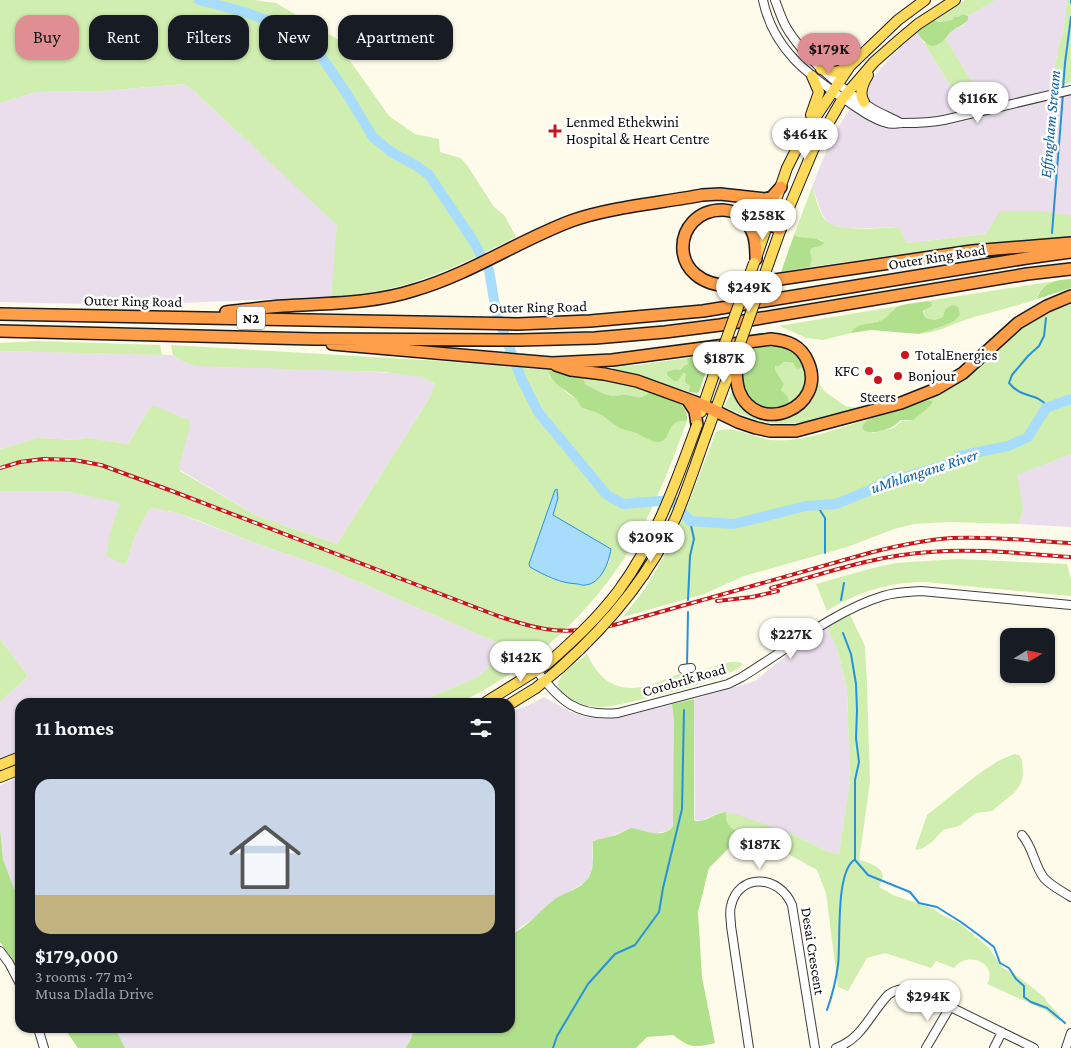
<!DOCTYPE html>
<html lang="en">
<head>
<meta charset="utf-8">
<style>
  body { margin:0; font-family:"Crimson Pro",serif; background:#242831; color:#f1f3f6; height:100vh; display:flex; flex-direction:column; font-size:19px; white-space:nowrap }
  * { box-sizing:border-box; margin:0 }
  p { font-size:16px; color:#9ea1a6 }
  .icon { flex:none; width:28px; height:28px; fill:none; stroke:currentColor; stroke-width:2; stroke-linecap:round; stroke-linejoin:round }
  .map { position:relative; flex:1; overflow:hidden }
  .side { position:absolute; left:15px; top:698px; width:500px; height:335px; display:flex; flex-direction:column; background:#171b24; border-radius:15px; box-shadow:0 1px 4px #0004 }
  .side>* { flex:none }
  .hud { position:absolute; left:15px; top:15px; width:500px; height:45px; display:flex; gap:10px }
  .needle { width:32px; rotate:80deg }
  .tools { position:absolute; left:1000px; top:628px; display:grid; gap:10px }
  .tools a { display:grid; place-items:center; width:55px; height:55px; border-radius:10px; background:#171b24; box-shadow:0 1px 4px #0004; font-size:25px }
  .price { position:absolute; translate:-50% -42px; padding:0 11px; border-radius:18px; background:#fff; color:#222; font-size:16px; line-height:32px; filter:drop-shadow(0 1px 2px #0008) }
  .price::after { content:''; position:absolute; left:50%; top:30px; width:15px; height:11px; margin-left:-8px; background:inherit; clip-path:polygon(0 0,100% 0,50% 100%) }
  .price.active { background:#df8f93; color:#111 }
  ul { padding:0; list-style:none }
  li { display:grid; align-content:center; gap:10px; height:265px; padding:0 20px }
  li span { display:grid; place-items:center; height:155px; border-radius:15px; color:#555 }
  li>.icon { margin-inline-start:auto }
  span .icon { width:90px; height:90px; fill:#fffc; stroke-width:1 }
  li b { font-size:21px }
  h2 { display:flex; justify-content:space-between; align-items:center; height:60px; padding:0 20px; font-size:21px }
  .pill { padding:0 18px; border-radius:15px; background:#171b24; box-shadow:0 1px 4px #0004; font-size:18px; line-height:45px }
  .pill.active { background:#df8f93; color:#111 }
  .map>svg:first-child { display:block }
  .industrial { fill:#eadeec }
  .green { fill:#cfeeaf; fill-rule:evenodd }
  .forest { fill:#b1e08d }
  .water { fill:#a8dcfd; stroke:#2791dc }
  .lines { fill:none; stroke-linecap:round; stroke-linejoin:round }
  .stream { stroke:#2791dc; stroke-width:2 }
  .river { stroke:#a8dcfd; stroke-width:10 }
  .minor-casing { stroke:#3e3e3e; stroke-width:10 }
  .major-casing { stroke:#1c1c1c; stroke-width:12 }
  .highway-casing { stroke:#1c1c1c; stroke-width:14 }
  .minor { stroke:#fff; stroke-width:8 }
  .major { stroke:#ffd95a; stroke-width:10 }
  .highway { stroke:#ff9e48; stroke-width:11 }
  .rail-casing { stroke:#c9151b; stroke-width:4 }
  .rail { stroke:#fff; stroke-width:2; stroke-dasharray:5.5; stroke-linecap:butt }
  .major-bridge-casing { stroke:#1c1c1c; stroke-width:12; stroke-linecap:butt }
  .major-bridge { stroke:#ffd95a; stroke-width:10 }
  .poi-dot { fill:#c9151b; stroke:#fff; stroke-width:2 }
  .labels { text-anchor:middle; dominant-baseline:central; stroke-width:5; stroke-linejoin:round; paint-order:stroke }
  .shield { fill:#fff; stroke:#545454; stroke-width:1 }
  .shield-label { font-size:14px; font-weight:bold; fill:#0b0b0b }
  .poi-label { font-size:15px; fill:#0b0b0b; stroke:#fff; text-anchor:start }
  .street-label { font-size:15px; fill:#0b0b0b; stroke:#fff }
  .water-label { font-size:16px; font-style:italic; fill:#0861a9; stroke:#fff }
</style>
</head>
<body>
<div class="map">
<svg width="1071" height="1048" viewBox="0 0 1071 1048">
  <rect width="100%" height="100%" fill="#fffbea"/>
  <path class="industrial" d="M996 0H1067L1063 34 1059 44 1052 81 1054 88 1071 84V216H1066L986 234 906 243 899 227 847 229 829 224 822 214 812 187 823 159 836 131 861 91 892 56 917 32 963 106 983 100 946 39 952 30 963 26 968 20V16Z
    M184 84 194 91 338 225 331 297 129 305 0 302V103L36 92 103 91Z
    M0 351 173 355 182 361 408 374 422 377 435 384 429 399 337 544 257 516 180 470 152 405 128 444 87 438 77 440 39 438 0 449Z
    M1071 454V527L1019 524 1023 509 1016 475Z
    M0 491H65L121 503 110 533 126 565 135 536 148 511 151 508 177 513 258 544 327 568 500 644 492 664 478 677 418 702H20V751L0 758V702L28 676 0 639Z
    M827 626 837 649 847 689 850 780 839 854 827 851 785 831 726 812H721L701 821 695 820 694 699 755 681 798 646Z
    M544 697 571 712 586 717 601 719 623 717 672 704 674 722V825L667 831 651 834 631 828 601 840H594L592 847 593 863 591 872 586 882 556 899 538 915 510 935V711L525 707Z
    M20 777V886L14 889 3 859 0 828V785Z
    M115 1028H421L413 1032 410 1040 405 1048H125Z"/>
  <path class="green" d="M0 0H254L276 3 342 42 343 51 389 116 415 134 439 139 440 152 460 158 467 165 494 207 504 215 516 237C453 269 403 293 331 297L337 225 194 91 184 84 103 91 36 92 0 103Z
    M965 0H996L968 16 963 14C953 20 945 23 934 20Z
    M1067 0H1071V82L1054 88 1052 81 1059 44 1063 34Z
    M946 39 983 100 963 106 924 43 937 44Z
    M812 187C816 198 819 216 829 223 841 232 883 228 899 227L906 243 986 234 1000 211H1041L1071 216V239L957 246 810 267 812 259 810 251 812 248 821 246 822 240C813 238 802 239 794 235Z
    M1062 280C1049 285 1041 284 1037 299 1014 307 991 312 968 319 950 325 939 332 919 334L943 326V317L935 320 926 318C921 312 927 307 931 302L927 301Z
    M1071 302V454L1017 475 1023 509 1019 524 947 522 914 524 894 529 847 547 744 576 704 594 623 617 644 590 670 546 684 515 716 432C729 423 755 438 771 440 804 443 838 428 869 419L864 423 873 433 894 428 901 421 914 420C919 414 931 408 932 401L929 400C950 390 969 377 986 360 996 350 1005 340 1017 331 1033 318 1052 310 1071 302Z
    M898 306 893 309 890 316 884 320 866 324 853 330 851 333 823 340 807 338 779 326Z
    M36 341 160 345 162 355 0 351V343Z
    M171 345 440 361 548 370 550 377 568 394 576 399 585 410 597 412 621 428 634 432 650 440 667 436C673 425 673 419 687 421 675 453 663 486 648 516 617 580 568 635 510 674 498 681 469 701 456 702 444 704 431 702 418 702L478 677 492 664 500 644 327 568 258 544 197 520 177 513 151 508 148 511 135 536 126 565 106 556 110 533 120 503 65 491H0V449L38 438 77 440 87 438 128 444 152 405 189 420 190 426 179 467 180 471 257 516 337 544 429 399 435 384 422 377 384 372 197 366 182 361 173 355ZM558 497 553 515 611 549 609 562 586 585 558 581 549 578 530 562Z
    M687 358 689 365C682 366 675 373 668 377L672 378 683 373 686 374 691 388 689 392 613 369 614 366 638 365Z
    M811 358 816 364 820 385 824 391 845 406 866 409C836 415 802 427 771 423 755 421 739 413 724 407L733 390C744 417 777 429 801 410 804 407 809 402 810 397 813 387 811 369 811 358Z
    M784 362 805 366C810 384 801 396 788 406L781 390 784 384 775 370 774 366H779Z
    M582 374 609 378 651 391C640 401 638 396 626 395 622 394 618 396 614 396 603 395 595 389 585 384Z
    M958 559 1067 564 1071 580V596L925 582C888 582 858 592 827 611L816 584 873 568 896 563Z
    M849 613 865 646 867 686 870 782 859 860C866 862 882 866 883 876 883 879 880 884 879 887L893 895 934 909 940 914 959 923 988 947 1003 968 1019 977 1045 998 1046 1001 1060 1015 1057 1020 1045 1010 987 984C999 963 967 950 954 968L936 961 931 968 885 953 867 958 848 991 838 987 826 893 817 870 788 854 744 842V836C732 828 726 828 726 812L735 814 785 831 827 851 839 854 850 780 847 689 837 649 827 626Z
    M0 639 28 676 0 702Z
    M587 654C600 682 619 694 650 685 660 682 669 677 679 674 689 672 700 672 710 668 719 665 735 658 743 664 736 678 620 707 601 707 587 707 564 701 558 686 558 673 577 663 587 654Z
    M1014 754 1019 755 1022 760 1023 775 1021 783 1015 792 992 811 976 813 959 826 943 830 932 842 923 848 915 850 927 815 977 775 998 761Z"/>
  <path class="forest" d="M963 14 968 16V20C962 27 956 27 951 32 949 33 948 36 946 38 933 52 925 45 917 32L934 20 939 22 952 20 954 17H958Z
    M794 235C804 240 815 235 824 243L821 246 812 248 810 251 812 259 810 267 781 272Z
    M1071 279V288L1037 299C1042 283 1055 280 1071 279Z
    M927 301 931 302 932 306 923 311 924 315 926 318 935 320 943 317 945 310 952 305 958 307 960 315 954 321 943 326 919 334 871 330 851 333C856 322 872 325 882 320 890 317 892 308 899 306 908 303 918 303 927 301Z
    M766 344C786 343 794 350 805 366L797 369 793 363 784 362 779 366H775V370L784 384 781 390 787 396 789 403 788 406C768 412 743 403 742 379 741 370 747 358 749 349Z
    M712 354 699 392 697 393 689 392 690 385 687 384 685 381 686 374 683 373 678 381H674L667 375V372C671 370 676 369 680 370L685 365H688L687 358Z
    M548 370 582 374 585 384C595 389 603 395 614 396 618 396 622 394 626 395 638 396 640 401 651 391 667 397 689 401 687 421 664 418 674 443 656 442 650 441 644 437 638 434 633 431 626 431 620 428 612 424 606 417 598 413 593 411 588 411 583 408 580 406 579 402 576 399 566 389 552 385 548 370Z
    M929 400 933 401C931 408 919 414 914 420H901C893 429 872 437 862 429L864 423 869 419Z
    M694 699V819L695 821C707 823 715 812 726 812 726 828 732 828 744 836V842L733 844 709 868 698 912 702 977 715 1043C694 1048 690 1048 673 1035L647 1037 636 1048H405L410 1041 413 1032 421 1028H510V935C528 927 540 910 555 899 567 891 583 889 590 875 595 864 592 852 593 841L616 835 631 828C645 830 662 840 673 826L674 722 672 704Z
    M0 828 3 859 14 889 20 886V970L0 942Z
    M64 1028H115L125 1048H78Z"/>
  <path class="water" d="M557 489 558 498 553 515 611 549C609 562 601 584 585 585 583 586 580 584 578 584 559 583 546 576 530 567L529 564 555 490Z"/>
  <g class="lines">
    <path class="stream" d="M1071 0V3
      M1063 89 1065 63 1071 17
      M1052 233 1063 94
      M1042 414 1047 406C1036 392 1022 399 1009 383L1012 375 1028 356 1039 346 1044 336 1046 318
      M808 506 818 507 825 518V553
      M688 600 690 556 694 539 690 521
      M841 600 844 583
      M843 633 851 654 856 684 857 710 856 738 859 762 855 780V860L868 875 910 892 919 903 937 907 961 922 980 936 994 947 1000 963 1009 968 1016 979 1024 986V997L1031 1002 1047 1008 1065 1023
      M687 667 688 612
      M687 672V680
      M827 1010C832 996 836 980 838 965 841 942 835 874 854 860
      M553 1048 557 1036 588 984 615 954 635 945 659 912 663 888 682 809 684 710"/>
    <path class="river" d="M199 0 241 11 275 23 316 49 347 94 373 137 391 152 417 166 429 175 474 242 489 270 496 312 521 378 538 412 607 495 623 504 672 500 690 521 734 524 806 506 836 504 868 491 894 477 908 476 949 464 959 456 1008 446 1028 437 1046 408 1071 399"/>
    <g class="minor-casing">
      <path id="minor" d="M763 0C773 49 807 74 847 101 859 109 872 119 887 123 892 125 897 123 902 123 917 123 930 123 944 120L1071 90
        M775 0C778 8 781 17 785 25 802 56 844 91 873 109 882 114 892 118 901 123
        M683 669 691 668
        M537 671C560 701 577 717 618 713L728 684 742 677C786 650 834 611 883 596 896 592 908 592 921 591L1071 605
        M1022 835C1033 847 1034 865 1044 878 1051 886 1062 891 1071 897
        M0 951 9 963 20 984
        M38 1028 44 1048
        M749 1048 731 926C731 919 729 912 731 906 738 873 779 874 792 905L815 1048
        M836 1048C862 1039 870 1014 888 995 897 988 906 988 918 991L1034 1048
        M926 1048 950 1007
        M994 1048 1002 1032
        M1066 1048 1071 1033"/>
    </g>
    <g class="major-casing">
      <path id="major" d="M821 69 836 72 848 67
        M864 102C858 93 863 83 868 75
        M811 115 819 92 812 76
        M757 255 787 168 797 148 811 124 850 66 898 20 925 0
        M769 262 785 217 813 150 843 98 874 62 899 40 918 24 955 0
        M701 412 721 354
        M709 427 735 357
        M486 702 547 664
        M510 704 536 688 560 668
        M0 765 20 757
        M0 777 20 769"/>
    </g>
    <g class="highway-casing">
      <path id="highway" d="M748 202 785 217
        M740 217C755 228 756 241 756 259
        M780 229C766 223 736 210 722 210 672 210 664 286 733 286L972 251 1071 243
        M226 312C245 310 264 307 283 306 327 303 372 304 415 290 470 274 518 241 571 221 610 207 661 203 702 195L720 194 765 199 772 197 781 187
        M0 314 517 324 590 321 703 311 1027 258 1071 252
        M0 331 314 339 519 340 595 338 665 332 720 325 1027 274 1071 269
        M332 344 552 363 612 360 771 339C788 341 801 345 808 362 828 408 757 437 739 391 735 379 736 365 736 353
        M556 365 571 370 604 374 637 381 703 405 738 422 756 428 770 431H796L901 403 936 389 963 373 1018 323 1047 306 1071 296
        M687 399 695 411 697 425"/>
    </g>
    <use href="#minor" class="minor"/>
    <use href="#major" class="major"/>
    <use href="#highway" class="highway"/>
    <g class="rail-casing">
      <path id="rail" d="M0 468 20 462 43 459 74 460 101 465 172 491 498 616C545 632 565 635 614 625L869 553C896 546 923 540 952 538 991 536 1032 541 1071 543
        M771 588C823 574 876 555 930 552 977 548 1025 554 1071 557
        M717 601 752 597 778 591"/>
    </g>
    <use href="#rail" class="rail"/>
    <g class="major-bridge-casing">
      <path id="major-bridge" d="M738 349 769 262
        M721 354 754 263
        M547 664C573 641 598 618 619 590 656 540 676 482 697 425
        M560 668C608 625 650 576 676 517 688 488 698 457 709 427"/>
    </g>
    <use href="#major-bridge" class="major-bridge"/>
  </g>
  <g class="poi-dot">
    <path d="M552.5 123.5h5v5h5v5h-5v5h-5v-5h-5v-5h5z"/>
    <circle cx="905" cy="355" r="5"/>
    <circle cx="869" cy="371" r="5"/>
    <circle cx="898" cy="376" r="5"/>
    <circle cx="878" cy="380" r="5"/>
  </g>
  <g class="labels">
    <rect class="shield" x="237" y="306.5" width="28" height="23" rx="4"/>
    <g class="shield-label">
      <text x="251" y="318">N2</text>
    </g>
    <g class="poi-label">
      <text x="566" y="122">Lenmed Ethekwini<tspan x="566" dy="17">Hospital &amp; Heart Centre</tspan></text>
      <text x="915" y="355">TotalEnergies</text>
      <text x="859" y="371" text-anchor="end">KFC</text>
      <text x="908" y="376">Bonjour</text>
      <text x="878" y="397" text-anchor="middle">Steers</text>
    </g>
    <g class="street-label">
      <text transform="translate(937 257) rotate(-9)">Outer Ring Road</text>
      <text transform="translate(133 301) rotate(1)">Outer Ring Road</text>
      <text transform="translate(538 307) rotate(-1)">Outer Ring Road</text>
      <text transform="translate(684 680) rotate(-16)">Corobrik Road</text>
      <text transform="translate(813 951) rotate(81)">Desai Crescent</text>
    </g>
    <g class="water-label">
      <text transform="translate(1050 124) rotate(-85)">Effingham Stream</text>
      <text transform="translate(924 471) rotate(-18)">uMhlangane River</text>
    </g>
  </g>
</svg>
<div class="tools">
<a><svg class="needle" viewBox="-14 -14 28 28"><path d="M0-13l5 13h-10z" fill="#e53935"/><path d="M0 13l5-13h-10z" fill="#9ea1a6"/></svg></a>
</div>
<b class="price active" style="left:829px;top:75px">$179K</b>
<b class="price" style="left:978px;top:124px">$116K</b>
<b class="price" style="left:805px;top:160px">$464K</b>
<b class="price" style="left:763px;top:241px">$258K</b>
<b class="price" style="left:749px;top:313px">$249K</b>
<b class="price" style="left:724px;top:384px">$187K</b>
<b class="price" style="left:651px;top:563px">$209K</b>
<b class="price" style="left:791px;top:660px">$227K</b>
<b class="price" style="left:521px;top:683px">$142K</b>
<b class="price" style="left:760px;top:870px">$187K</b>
<b class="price" style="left:928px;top:1022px">$294K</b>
<div class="hud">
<a class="pill active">Buy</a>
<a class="pill">Rent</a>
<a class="pill">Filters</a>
<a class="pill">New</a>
<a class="pill">Apartment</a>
</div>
<section class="side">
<h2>11 homes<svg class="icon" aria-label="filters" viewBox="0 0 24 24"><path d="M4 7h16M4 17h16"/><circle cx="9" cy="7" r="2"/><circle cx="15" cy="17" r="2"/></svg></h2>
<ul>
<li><span style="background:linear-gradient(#c9d6e8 75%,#c2b280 0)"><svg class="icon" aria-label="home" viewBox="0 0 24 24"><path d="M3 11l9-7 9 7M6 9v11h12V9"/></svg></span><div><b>$179,000</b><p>3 rooms · 77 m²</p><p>Musa Dladla Drive</p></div></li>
</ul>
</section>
</div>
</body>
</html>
